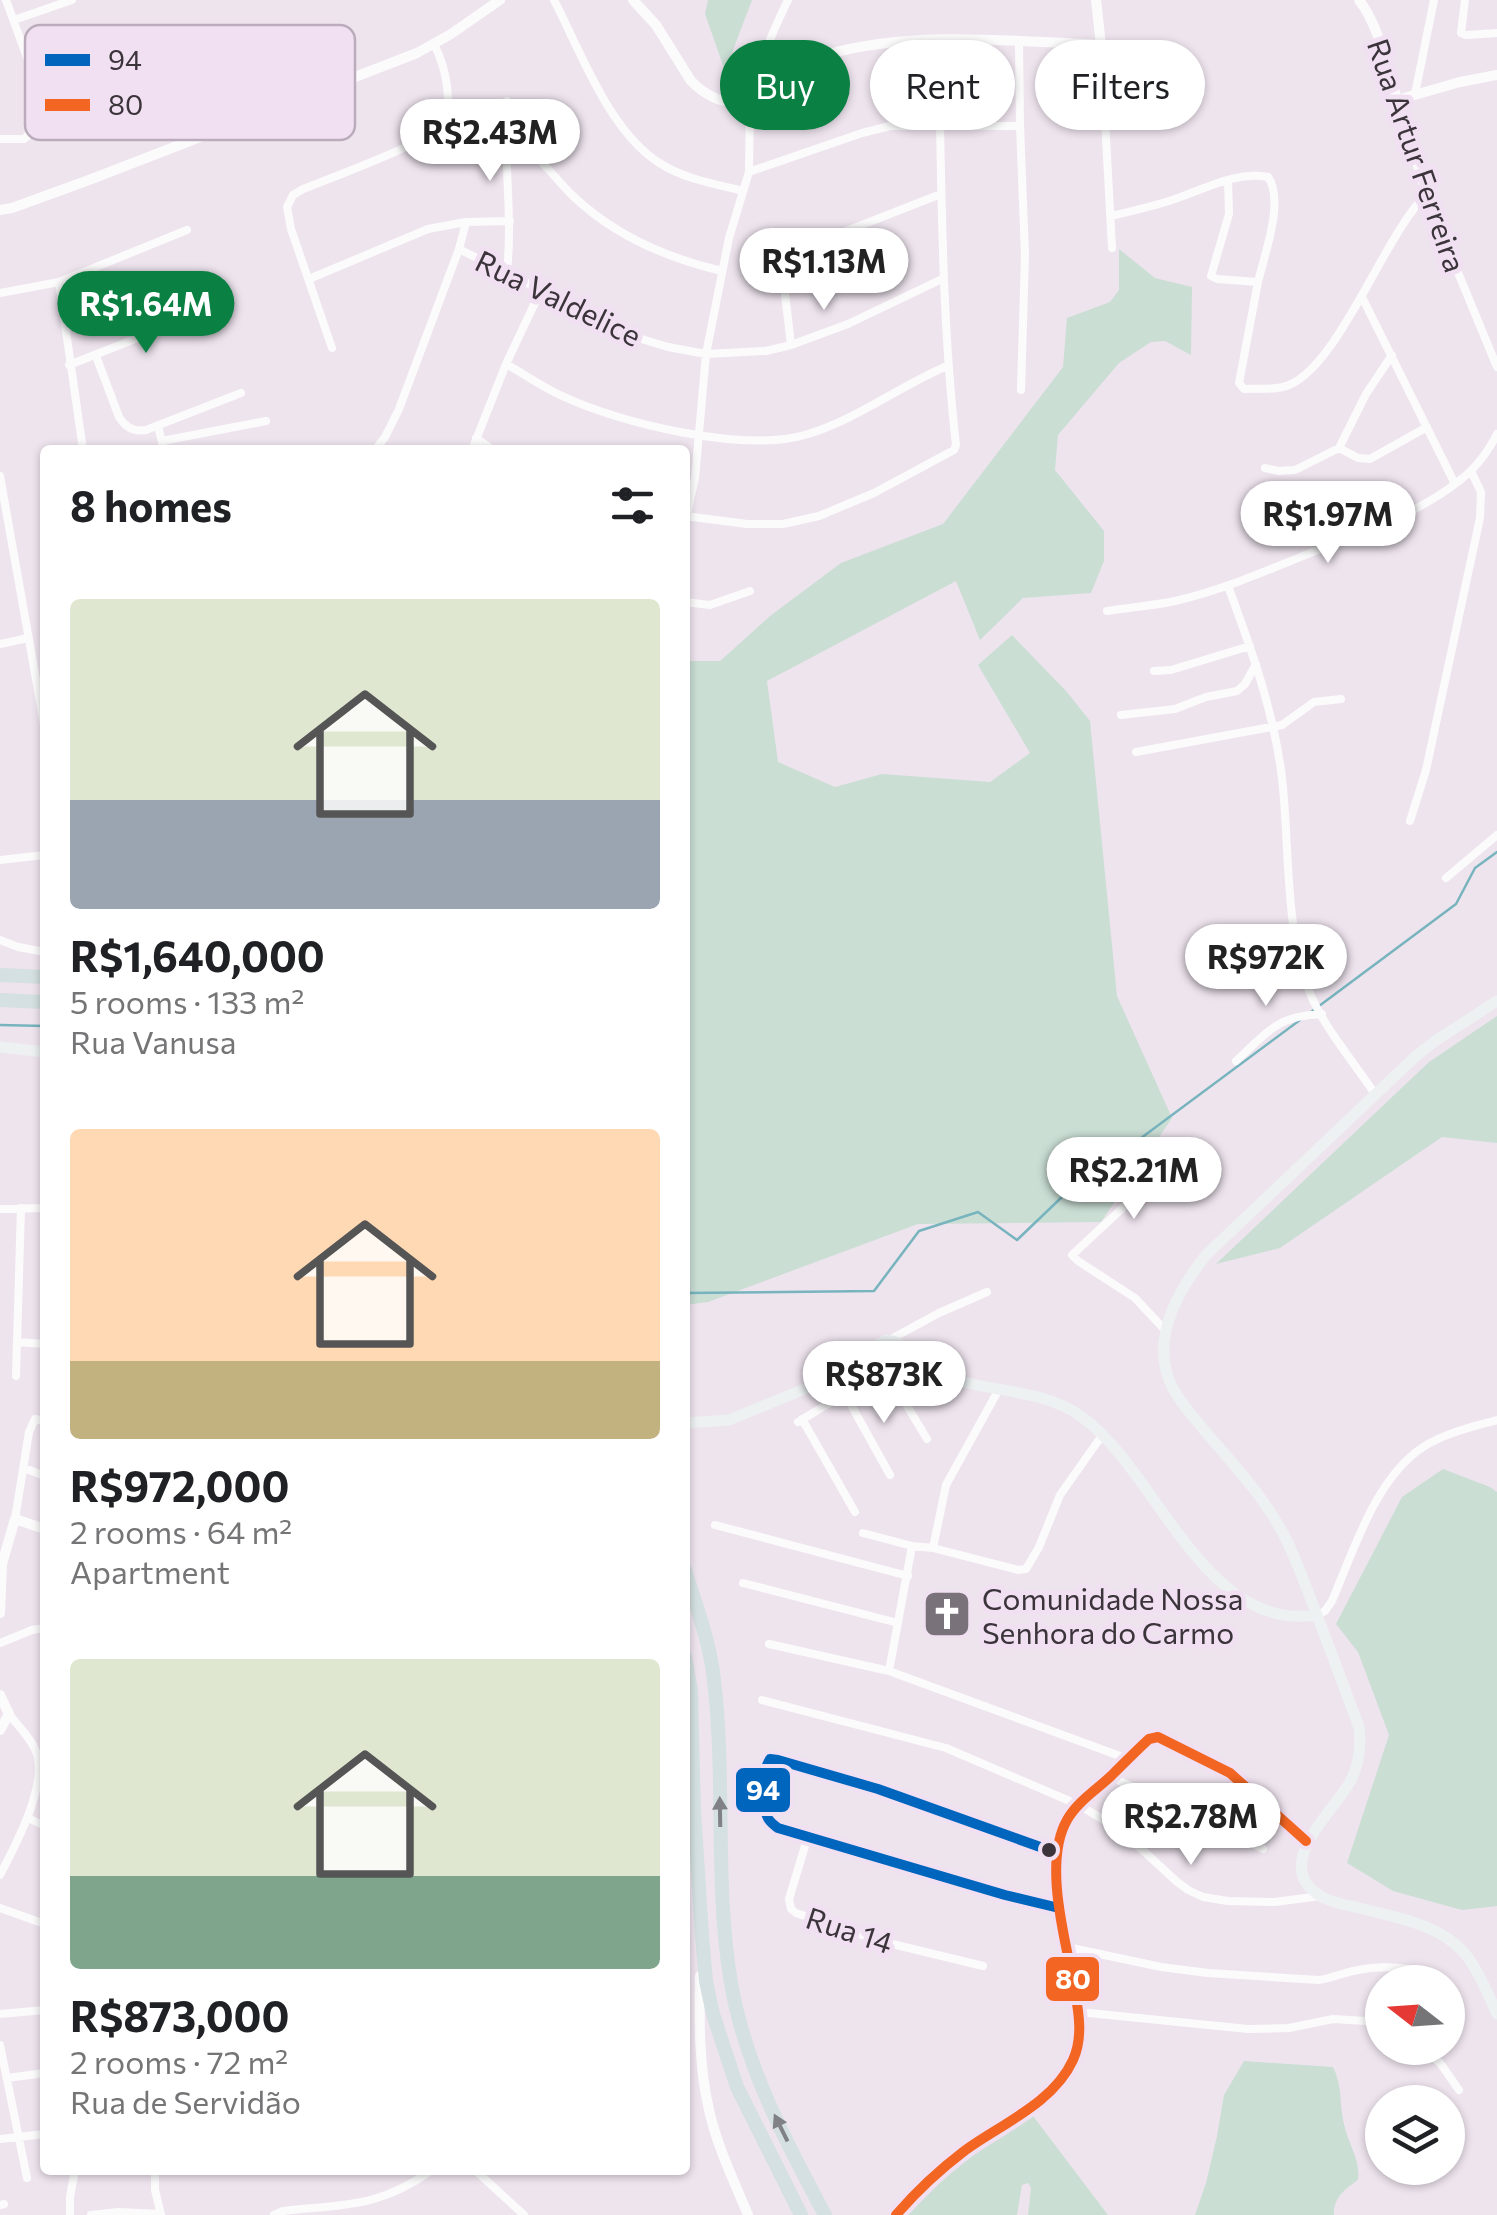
<!DOCTYPE html>
<html lang="en">
<head>
<meta charset="utf-8">
<style>
  body { margin:0; font-family:Commissioner,sans-serif; background:#f2f2f2; color:#202124; height:100vh; display:flex; flex-direction:column; font-size:38px; white-space:nowrap }
  * { box-sizing:border-box; margin:0 }
  p { font-size:32px; color:#757577 }
  .icon { flex:none; width:55px; height:55px; fill:none; stroke:currentColor; stroke-width:2; stroke-linecap:round; stroke-linejoin:round }
  .map { position:relative; flex:1; overflow:hidden }
  .sheet { position:absolute; left:40px; top:445px; width:650px; height:1730px; display:flex; flex-direction:column; background:#fff; border-radius:10px; box-shadow:0 2px 8px #0004 }
  .sheet>* { flex:none }
  .hud { position:absolute; left:720px; top:40px; width:625px; height:90px; display:flex; gap:20px }
  .needle { width:65px; rotate:287deg }
  .fabs { position:absolute; left:1365px; top:1965px; display:grid; gap:20px }
  .fabs a { display:grid; place-items:center; width:100px; height:100px; border-radius:50%; background:#fff; box-shadow:0 2px 8px #0004; font-size:50px }
  .price { position:absolute; translate:-50% -85px; padding:0 22px; border-radius:35px; background:#fff; color:#222; font-size:32px; line-height:65px; filter:drop-shadow(0 2px 5px #0008) }
  .price::after { content:''; position:absolute; left:50%; top:60px; width:30px; height:22px; margin-left:-15px; background:inherit; clip-path:polygon(0 0,100% 0,50% 100%) }
  .price.current { background:#0b8043; color:#fff }
  ul { padding:0; list-style:none }
  li { display:grid; align-content:center; gap:20px; height:530px; padding:0 30px }
  li span { display:grid; place-items:center; height:310px; border-radius:10px; color:#555 }
  li>.icon { margin-inline-start:auto }
  span .icon { width:180px; height:180px; fill:#fffc; stroke-width:1 }
  li b { font-size:42px }
  h2 { display:flex; justify-content:space-between; align-items:center; height:120px; padding:0 30px; font-size:42px }
  .pill { padding:0 35px; border-radius:45px; background:#fff; box-shadow:0 2px 8px #0004; font-size:35px; line-height:90px }
  .pill.current { background:#0b8043; color:#fff }
  .map>svg:first-child { display:block }
  .green { fill:#caded4 }
  .lines { fill:none; stroke-linecap:round; stroke-linejoin:round }
  .stream { stroke:#77b4be; stroke-width:2.5 }
  .minor { stroke:#fcfbfc; stroke-width:8 }
  .tertiary { stroke:#fcfbfc; stroke-width:10 }
  .secondary { stroke:#edf1f2; stroke-width:11 }
  .trunk { stroke:#d4e0e1; stroke-width:14 }
  .bus-1-casing { stroke:#f1e0f2; stroke-width:18 }
  .bus-2-casing { stroke:#f1e0f2; stroke-width:18 }
  .bus-1 { stroke:#0065bd; stroke-width:10 }
  .bus-2 { stroke:#f26522; stroke-width:10 }
  .oneway { fill:#808186 }
  .bus-dot { fill:#3b343b; stroke:#f1e0f2; stroke-width:4 }
  .labels { text-anchor:middle; dominant-baseline:central; stroke-width:10; stroke-linejoin:round; paint-order:stroke }
  .street-label { font-size:30px; fill:#3b343b; stroke:#f1e0f2 }
  .poi-label { font-size:30px; fill:#3b343b; stroke:#f1e0f2; text-anchor:start }
  .key { fill:#f1e0f2; stroke:#baacbb; stroke-width:2.5 }
  .key-label { font-size:28px; fill:#3b343b }
  .line-badge { stroke:#f1e0f2; stroke-width:4 }
  .badge-label { font-size:28px; text-anchor:middle; font-weight:bold; fill:#fff }
</style>
</head>
<body>
<div class="map">
<svg width="1497" height="2215" viewBox="0 0 1497 2215">
  <rect width="100%" height="100%" fill="#eee4ee"/>
  <path class="green" d="M708 0H752L725 71 705 14Z
    M1119 249 1155 278 1192 287 1191 355 1165 341 1151 342 1119 363 1058 435 1055 470 1104 531V561L1091 593 1023 598 980 640 956 581 767 681 778 762 835 787 882 774 990 782 1030 753 978 665 1012 635 1067 692 1090 721 1117 996 1172 1118 1101 1222 918 1224 708 1302 685 1305V661H720L770 616 841 563 943 524 1063 367 1067 318 1110 302 1119 290Z
    M1497 1016V1143L1442 1137 1280 1248 1216 1264 1429 1062Z
    M1443 1469 1490 1487 1497 1492V1906L1462 1910 1393 1891 1347 1863 1389 1735 1358 1652 1336 1624 1402 1497Z
    M1244 2061 1333 2067C1343 2088 1339 2102 1344 2124 1348 2144 1361 2160 1358 2180 1345 2189 1333 2198 1334 2215H1195L1206 2183 1217 2136 1224 2095Z
    M1033 2116 1108 2215H1028L1031 2188 1028 2183 1022 2185 1017 2215H908L957 2165Z"/>
  <g class="lines">
    <path class="stream" d="M1311 1012 1456 904 1475 868 1497 852
      M0 1025 45 1026
      M685 1293 874 1291 919 1231 978 1212 1017 1240 1063 1196 1300 1020"/>
    <path class="minor" d="M554 0C581 52 609 132 661 164 685 179 715 184 743 191
      M1465 0 1461 33 1466 35 1497 33
      M14 20 72 0
      M1019 42 1020 126 1025 255 1021 390
      M1101 45 1112 248
      M1415 94 1434 0
      M758 97C758 62 773 31 788 0
      M1397 100 1426 195 1497 367
      M44 101 198 46 208 47 245 118
      M504 135C538 150 548 172 573 196 615 236 666 258 722 271
      M0 139H24L36 128 45 107 6 0
      M749 172 862 133 890 126H1020
      M1228 180 1229 214 1211 276 1217 279 1258 282 1239 383 1244 389C1256 388 1271 390 1283 387 1336 375 1384 234 1426 195
      M1111 216C1133 211 1154 206 1175 199 1205 189 1235 171 1268 177 1285 200 1264 256 1258 282
      M459 249 635 337 668 347 706 354 766 351 791 345 848 324 942 279
      M507 271C513 214 503 158 507 101
      M309 279 428 229 466 222 510 221
      M59 282 83 450
      M0 293 59 282 187 230
      M1362 297 1455 484
      M791 345 784 285 787 268 791 259 813 244 941 194
      M332 348 291 229 287 207 293 195 303 189C326 180 428 142 439 128 456 106 445 66 434 44
      M96 356 119 417C125 427 134 432 146 430L241 393
      M506 364C524 374 541 386 560 395 618 423 746 454 808 434 857 419 900 386 947 366
      M69 365 209 310
      M158 426 164 450
      M476 438 493 450
      M162 441 266 421
      M1339 448 1358 458 1370 459 1427 427
      M375 450 385 437 399 409 459 249 466 222
      M472 450 506 364 541 290
      M1265 468 1278 471 1295 470 1339 448 1366 394 1392 355
      M0 476 45 730
      M685 516 747 524H783L819 516 874 493 954 450 956 445C944 339 942 233 940 125
      M685 523 695 478 706 354 729 238 749 172 750 101
      M1228 586C1251 648 1274 712 1282 778 1290 848 1284 933 1312 998 1327 1031 1355 1064 1375 1094
      M685 602 710 605 750 591
      M1107 611C1129 607 1153 606 1175 601 1226 589 1273 568 1320 549 1367 530 1419 513 1459 481 1475 469 1488 452 1497 434
      M0 644 28 638
      M1154 671 1171 670 1250 646
      M1121 715 1175 709 1206 697 1237 691 1245 684 1256 664
      M1136 752 1282 725 1314 702 1341 699
      M1410 821 1426 770 1480 518 1481 492 1471 471
      M0 860 45 855
      M1446 878 1497 835
      M0 940 18 947 45 952
      M1236 1061C1268 1032 1276 1016 1322 1014
      M0 1209 45 1208
      M1165 1330 1135 1298 1078 1261 1072 1255 1171 1163
      M891 1339 939 1313 987 1292
      M17 1342 45 1344
      M885 1369 927 1439
      M16 1376 21 1208
      M845 1394 890 1475
      M802 1419 855 1512
      M798 1422 912 1353
      M24 1468 45 1476
      M15 1519 29 1432 35 1419 45 1421
      M715 1525 908 1576
      M863 1533 912 1546
      M933 1548 946 1485 999 1389
      M743 1583 898 1623
      M1317 1615 1325 1611 1332 1601C1354 1550 1375 1479 1423 1447 1445 1433 1472 1427 1497 1420
      M0 1643 32 1630 45 1628
      M769 1644 889 1671 1128 1759
      M889 1671 912 1546 933 1548 1018 1570 1026 1569 1039 1547 1060 1495 1103 1434
      M762 1700 946 1748 1079 1805 1122 1831 1176 1881 1188 1890 1203 1897 1228 1901 1275 1902 1320 1896
      M1110 1777 1175 1805 1263 1849
      M28 1818 45 1826
      M808 1836 789 1899 791 1909 796 1913 880 1941 983 1966
      M1057 1853 878 1789 778 1760 770 1759C762 1772 760 1801 767 1816 769 1822 773 1824 778 1828L1005 1895 1059 1908
      M0 1875C15 1846 47 1787 37 1754 32 1739 18 1726 9 1714
      M0 1908 45 1924
      M1067 1947 1161 1967 1208 1973 1319 1980C1333 1978 1345 1972 1358 1970 1381 1965 1402 1968 1425 1971
      M1079 2012 1248 2029 1289 2028 1333 2019 1366 2021 1382 2026
      M0 2014 45 2010
      M0 2045 27 2178
      M1424 2048 1440 2063 1459 2090
      M7 2078 45 2073
      M0 2139 45 2134
      M155 2170V2190L161 2215
      M475 2170 524 2215
      M0 2205 4 2204
      M70 2215V2197L75 2170
      M91 2215 118 2212 161 2214
      M274 2215 283 2211C344 2204 379 2208 432 2170
      M896 2215C916 2192 938 2171 963 2152 999 2125 1053 2104 1073 2060 1084 2036 1078 2009 1074 1985 1065 1939 1043 1862 1067 1820 1077 1802 1096 1790 1111 1776 1123 1764 1136 1751 1149 1739L1158 1737 1230 1773 1306 1841"/>
    <path class="tertiary" d="M633 0 656 25 691 81C746 135 776 70 826 55 911 30 1013 41 1101 45L1096 0
      M1359 0C1380 28 1387 67 1397 100L1460 82 1497 75
      M0 210 12 208 89 180 417 53 451 34 500 0
      M0 1613 2 1564 15 1519 45 1529
      M0 1695 9 1714 0 1730
      M700 1976C699 2021 699 2067 709 2110 717 2146 734 2181 748 2215"/>
    <path class="secondary" d="M1497 1001 1435 1041 1416 1056 1206 1255C1181 1287 1154 1331 1167 1374 1173 1395 1191 1414 1205 1431 1231 1462 1260 1492 1280 1528 1294 1552 1303 1579 1313 1605 1329 1646 1344 1687 1359 1727 1361 1746 1360 1763 1351 1780 1335 1811 1268 1866 1322 1897 1333 1903 1347 1905 1359 1908 1397 1918 1444 1924 1469 1959 1481 1976 1489 1996 1497 2014
      M0 1047 45 1052
      M685 1423 729 1420 807 1388 886 1340C908 1342 924 1366 944 1375 988 1394 1041 1387 1082 1417 1158 1472 1204 1633 1317 1615"/>
    <path class="trunk" d="M0 975 45 977
      M0 1000 45 1002
      M685 1570C696 1606 710 1642 714 1680 726 1781 714 1883 731 1983 745 2066 786 2142 825 2215
      M685 1657 691 1691 694 1811 702 1935 706 1981 713 2014 737 2087 801 2215"/>
    <g class="bus-1-casing">
      <path id="bus-1" d="M1057 1853 878 1789 778 1760 770 1759C762 1772 760 1801 767 1816 769 1822 773 1824 778 1828L1005 1895 1059 1908"/>
    </g>
    <g class="bus-2-casing">
      <path id="bus-2" d="M896 2215C916 2192 938 2171 963 2152 999 2125 1053 2104 1073 2060 1084 2036 1078 2009 1074 1985 1065 1939 1043 1862 1067 1820 1077 1802 1096 1790 1111 1776 1123 1764 1136 1751 1149 1739L1158 1737 1230 1773 1306 1841"/>
    </g>
    <use href="#bus-1" class="bus-1"/>
    <use href="#bus-2" class="bus-2"/>
  </g>
  <defs><path id="oneway-solid" d="M-6-.8H1V-3.2L6.5 0L1 3.2V.8H-6Z" transform="scale(2.5)"/></defs>
  <g class="oneway">
    <use href="#oneway-solid" transform="translate(720 1812) rotate(-91)"/>
    <use href="#oneway-solid" transform="translate(781 2128) rotate(-116)"/>
  </g>
  <defs>
    <g id="church-square" transform="scale(2.5)"><rect x="-9" y="-9" width="18" height="18" rx="4" fill="#7a727a" stroke="#f1e0f2"/><path d="M-1.2-6h2.4v3.5h3.3v2.4h-3.3V6h-2.4V-.1h-3.3v-2.4h3.3Z" fill="#fff"/></g>
  </defs>
  <g fill-rule="evenodd">
    <use href="#church-square" x="947" y="1614"/>
  </g>
  <circle class="bus-dot" cx="1049" cy="1850" r="9"/>
  <g class="labels">
    <g class="street-label">
      <text transform="translate(1418 155) rotate(71)">Rua Artur Ferreira</text>
      <text transform="translate(559 297) rotate(26)">Rua Valdelice</text>
      <text transform="translate(850 1929) rotate(18)">Rua 14</text>
    </g>
    <g class="poi-label">
      <text x="982" y="1597">Comunidade Nossa<tspan x="982" dy="34">Senhora do Carmo</tspan></text>
    </g>
  </g>
  <rect x="25" y="25" width="330" height="115" rx="15" class="key"/>
  <rect x="45" y="54" width="45" height="12" fill="#0065bd"/>
  <rect x="45" y="99" width="45" height="12" fill="#f26522"/>
  <g class="key-label">
    <text x="108" y="70">94</text>
    <text x="108" y="115">80</text>
  </g>
  <g class="line-badge">
    <rect x="734" y="1766" width="58" height="48" rx="10" fill="#0065bd"/>
    <rect x="1044" y="1955" width="57" height="48" rx="10" fill="#f26522"/>
  </g>
  <g class="badge-label">
    <text x="763" y="1800">94</text>
    <text x="1073" y="1989">80</text>
  </g>
</svg>
<div class="fabs">
<a><svg class="needle" viewBox="-14 -14 28 28"><path d="M0-13l5 13h-10z" fill="#e53935"/><path d="M0 13l5-13h-10z" fill="#757577"/></svg></a>
<a><svg class="icon" aria-label="layers" viewBox="0 0 24 24"><path d="M12 4l9 5-9 5-9-5zM3 14l9 5 9-5"/></svg></a>
</div>
<b class="price" style="left:490px;top:184px">R$2.43M</b>
<b class="price" style="left:824px;top:313px">R$1.13M</b>
<b class="price current" style="left:146px;top:356px">R$1.64M</b>
<b class="price" style="left:1328px;top:566px">R$1.97M</b>
<b class="price" style="left:1266px;top:1009px">R$972K</b>
<b class="price" style="left:1134px;top:1222px">R$2.21M</b>
<b class="price" style="left:884px;top:1426px">R$873K</b>
<b class="price" style="left:1191px;top:1868px">R$2.78M</b>
<div class="hud">
<a class="pill current">Buy</a>
<a class="pill">Rent</a>
<a class="pill">Filters</a>
</div>
<section class="sheet">
<h2>8 homes<svg class="icon" aria-label="filters" viewBox="0 0 24 24"><path d="M4 7h16M4 17h16"/><circle cx="9" cy="7" r="2"/><circle cx="15" cy="17" r="2"/></svg></h2>
<ul>
<li><span style="background:linear-gradient(#dfe7d0 65%,#9aa5b1 0)"><svg class="icon" aria-label="home" viewBox="0 0 24 24"><path d="M3 11l9-7 9 7M6 9v11h12V9"/></svg></span><div><b>R$1,640,000</b><p>5 rooms · 133 m²</p><p>Rua Vanusa</p></div></li>
<li><span style="background:linear-gradient(#ffd9b3 75%,#c2b280 0)"><svg class="icon" aria-label="home" viewBox="0 0 24 24"><path d="M3 11l9-7 9 7M6 9v11h12V9"/></svg></span><div><b>R$972,000</b><p>2 rooms · 64 m²</p><p>Apartment</p></div></li>
<li><span style="background:linear-gradient(#dfe7d0 70%,#7fa58c 0)"><svg class="icon" aria-label="home" viewBox="0 0 24 24"><path d="M3 11l9-7 9 7M6 9v11h12V9"/></svg></span><div><b>R$873,000</b><p>2 rooms · 72 m²</p><p>Rua de Servidão</p></div></li>
</ul>
</section>
</div>
</body>
</html>
